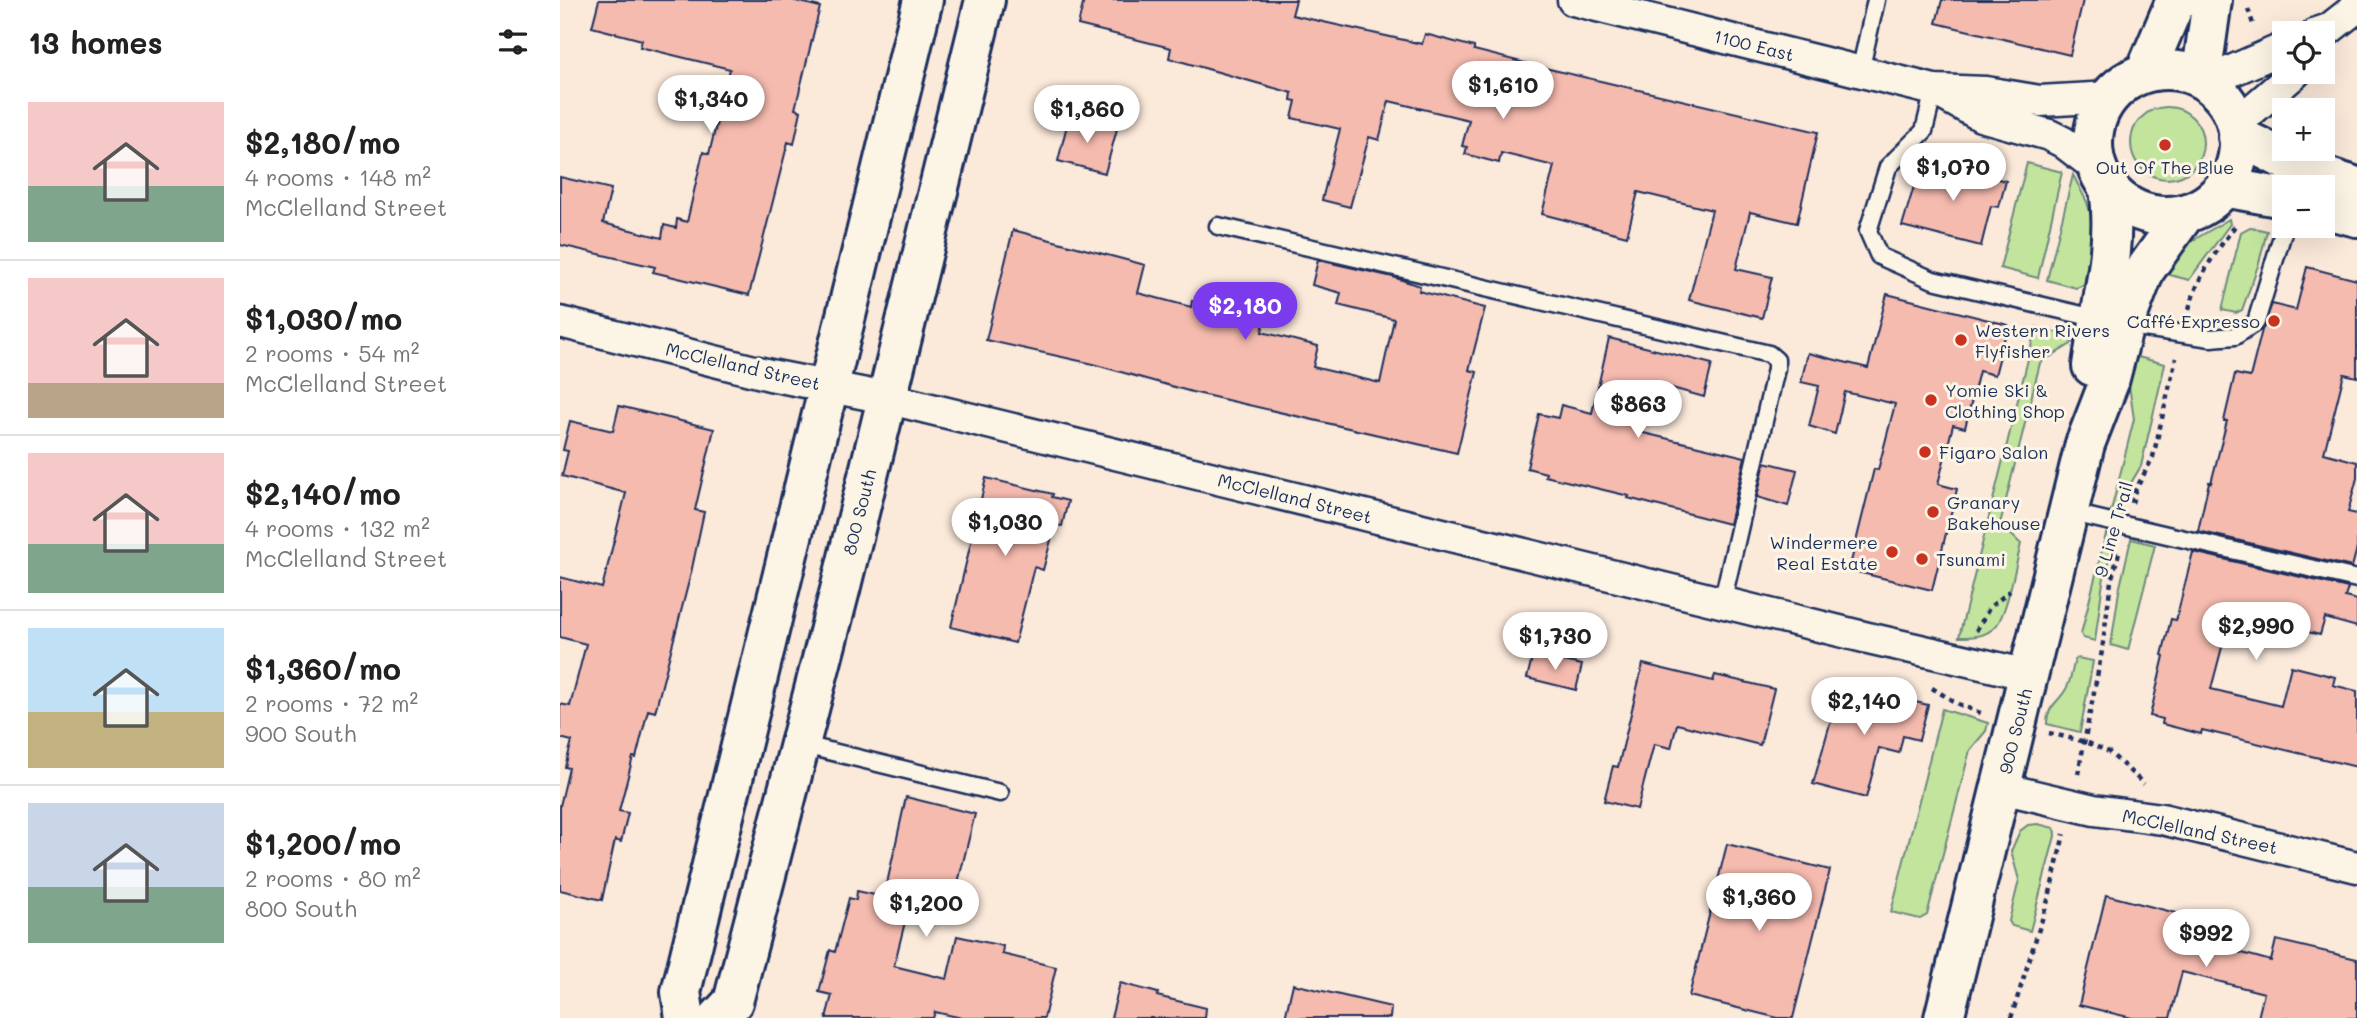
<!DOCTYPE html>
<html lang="en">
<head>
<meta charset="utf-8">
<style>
  body { margin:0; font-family:Mali,sans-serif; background:#f6f6f6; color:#222; height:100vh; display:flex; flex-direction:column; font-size:26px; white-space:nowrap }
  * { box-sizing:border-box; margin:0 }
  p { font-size:23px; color:#767676 }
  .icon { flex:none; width:38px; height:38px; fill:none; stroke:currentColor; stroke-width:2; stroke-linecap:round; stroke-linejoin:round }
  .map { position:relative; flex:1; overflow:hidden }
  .panel { display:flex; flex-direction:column; background:#fff; width:560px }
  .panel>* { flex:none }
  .controls { position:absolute; left:1712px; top:21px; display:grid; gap:14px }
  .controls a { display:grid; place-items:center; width:63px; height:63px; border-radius:0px; background:#fff; box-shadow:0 7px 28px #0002; font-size:35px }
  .price { position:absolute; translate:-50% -60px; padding:0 16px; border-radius:24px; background:#fff; color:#222; font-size:23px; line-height:46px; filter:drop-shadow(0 2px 4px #0008) }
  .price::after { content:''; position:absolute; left:50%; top:42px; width:21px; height:16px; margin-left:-10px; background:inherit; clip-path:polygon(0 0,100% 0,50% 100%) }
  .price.selected { background:#7c3aed; color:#fff }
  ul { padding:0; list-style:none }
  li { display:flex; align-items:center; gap:21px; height:175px; padding:0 28px }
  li+li { border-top:2px solid #e0e0e0 }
  li span { display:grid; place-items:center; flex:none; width:196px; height:140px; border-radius:0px; color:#555 }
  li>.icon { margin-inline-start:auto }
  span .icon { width:84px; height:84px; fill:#fffc; stroke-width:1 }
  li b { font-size:30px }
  h2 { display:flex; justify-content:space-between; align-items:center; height:84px; padding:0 28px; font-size:30px }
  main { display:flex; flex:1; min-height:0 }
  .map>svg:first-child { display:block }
  .green { fill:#c2e49d; stroke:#6e8a7e; stroke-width:2 }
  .building { fill:#f6bbaf; stroke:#1b2f5e; stroke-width:2 }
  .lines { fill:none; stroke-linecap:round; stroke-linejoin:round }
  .service-casing { stroke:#1b2f5e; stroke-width:21 }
  .minor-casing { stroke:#1b2f5e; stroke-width:35 }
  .tertiary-casing { stroke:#1b2f5e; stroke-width:44 }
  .secondary-casing { stroke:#1b2f5e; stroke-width:44 }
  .path { stroke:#1b2f5e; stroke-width:4.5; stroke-dasharray:5 5; stroke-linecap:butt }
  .service { stroke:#fcf5e5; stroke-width:16 }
  .minor { stroke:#fcf5e5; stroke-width:30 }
  .tertiary { stroke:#fcf5e5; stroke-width:38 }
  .secondary { stroke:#fcf5e5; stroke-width:38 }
  .poi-dot { fill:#c8321e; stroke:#fcf5e5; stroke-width:2.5 }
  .labels { text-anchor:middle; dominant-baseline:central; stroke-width:6; stroke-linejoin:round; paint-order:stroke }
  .street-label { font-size:18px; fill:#1b2f5e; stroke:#fcf5e5 }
  .poi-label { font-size:18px; fill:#1b2f5e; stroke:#fcf5e5; text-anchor:start }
</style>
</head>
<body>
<main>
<section class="panel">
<h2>13 homes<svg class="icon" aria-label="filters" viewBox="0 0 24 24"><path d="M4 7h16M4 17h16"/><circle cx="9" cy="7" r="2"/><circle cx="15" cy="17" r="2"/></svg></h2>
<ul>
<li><span style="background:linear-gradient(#f6c9c9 60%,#7fa58c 0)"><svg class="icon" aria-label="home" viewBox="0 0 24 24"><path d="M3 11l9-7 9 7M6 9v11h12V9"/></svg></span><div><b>$2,180/mo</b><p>4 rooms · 148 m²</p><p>McClelland Street</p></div></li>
<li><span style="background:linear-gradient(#f6c9c9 75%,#b9a48a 0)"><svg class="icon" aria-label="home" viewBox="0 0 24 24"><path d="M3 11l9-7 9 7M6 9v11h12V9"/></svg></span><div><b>$1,030/mo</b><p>2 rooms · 54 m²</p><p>McClelland Street</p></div></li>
<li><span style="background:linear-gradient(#f6c9c9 65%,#7fa58c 0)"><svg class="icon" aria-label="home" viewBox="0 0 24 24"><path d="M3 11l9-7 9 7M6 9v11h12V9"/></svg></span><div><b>$2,140/mo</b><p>4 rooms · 132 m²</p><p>McClelland Street</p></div></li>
<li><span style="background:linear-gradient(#bfe0f5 60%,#c2b280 0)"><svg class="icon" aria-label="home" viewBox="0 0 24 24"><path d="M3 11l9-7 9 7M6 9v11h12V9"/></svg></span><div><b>$1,360/mo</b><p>2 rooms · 72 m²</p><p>900 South</p></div></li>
<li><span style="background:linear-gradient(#c9d6e8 60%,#7fa58c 0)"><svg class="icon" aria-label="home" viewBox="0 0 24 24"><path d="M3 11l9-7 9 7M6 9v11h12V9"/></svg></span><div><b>$1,200/mo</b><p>2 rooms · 80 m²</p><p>800 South</p></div></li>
</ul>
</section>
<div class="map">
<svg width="1797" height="1018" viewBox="0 0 1797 1018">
  <rect width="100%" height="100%" fill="#fbe9da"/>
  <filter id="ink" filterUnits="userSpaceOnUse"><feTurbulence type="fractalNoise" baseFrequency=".0143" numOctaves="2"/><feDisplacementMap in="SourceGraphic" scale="14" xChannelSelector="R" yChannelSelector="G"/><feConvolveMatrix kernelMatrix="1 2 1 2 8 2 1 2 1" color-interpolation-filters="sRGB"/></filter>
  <g filter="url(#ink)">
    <path class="green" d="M1571 143a36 36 0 1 1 72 0a36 36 0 1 1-72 0Z
      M1467 163 1502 172 1478 278 1440 268Z
      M1513 175 1527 202 1534 226 1524 285 1516 288 1487 280Z
      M1669 219 1670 224 1629 280 1606 274 1605 271 1632 241Z
      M1690 227 1707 231 1699 263 1682 310 1676 313 1662 310 1681 232Z
      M1476 327 1513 337 1511 344 1480 363 1440 524 1461 544C1456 563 1447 615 1435 627 1425 637 1412 637 1399 637Z
      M1570 355 1605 364 1581 466 1565 493 1559 517 1550 515 1574 419 1567 372Z
      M1546 534 1555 536 1543 582 1535 641 1523 638 1521 634Z
      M1571 539 1595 545 1568 650 1551 645 1559 591Z
      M1517 658 1533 661 1520 732 1487 724C1486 707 1499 702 1506 689 1511 681 1512 669 1515 660Z
      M1382 709 1428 723 1426 731 1410 750 1367 915 1360 919 1331 912Z
      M1478 824 1494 828 1496 832 1470 931 1452 926 1449 921 1459 880 1451 851 1460 831 1468 825Z"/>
    <path class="building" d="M39 0H232L260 7 235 109 241 111 234 144 228 142 189 295 93 272 95 267 0 245V177L51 189 43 223 102 238 104 225 116 228 117 219 127 222 143 152 149 154 170 69 80 47 82 40 32 27Z
      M524 0H736L732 15 862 44 865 34 914 47V50L985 68 1258 132 1237 223 1190 212 1176 269 1212 277 1202 318 1129 300 1152 210 1078 192 1067 236 982 214 994 166 941 153 939 163 905 154 907 147 902 146 909 120 829 101 819 140 809 137 790 207 762 200 780 129 732 118 736 101 731 100 732 93 609 58 611 48 518 25Z
      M1382 0H1523L1510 55 1376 23Z
      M509 117 557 129 545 173 498 161Z
      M1362 160 1446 181 1439 207 1431 206 1421 246 1342 226Z
      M453 230 585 265 578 293 631 307 632 301 705 317 702 332 758 346 753 367 820 383 834 319 778 305 781 293 752 285 758 260 833 277 860 286 859 291 925 308 909 370 917 372 897 453 632 392 529 363 426 340Z
      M1747 267 1797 280V377L1784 374 1764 453 1797 462V478L1788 512 1797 514V548L1792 567 1638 531 1649 482 1651 483 1667 421H1664L1675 374 1690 377 1702 330 1712 304 1736 310Z
      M1327 294 1448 325 1435 375 1419 371 1405 428 1393 425 1378 484 1397 489 1372 590 1289 570 1314 469 1318 470 1335 404 1285 392 1275 434 1249 426 1259 386 1241 382 1248 353 1308 368Z
      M1049 338 1152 364 1144 397 1087 381 1075 431 1185 457 1169 524 1068 498 1069 496 985 476 986 473 967 468 979 414 998 418 1001 405 1032 413Z
      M59 406 154 429 135 510 144 512 131 573 95 712 88 710 76 758 73 757 59 811 68 813 61 842 55 840 42 900 0 890V806L9 768 5 767 12 741 0 738V704L10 706 26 644 0 637V577L42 588 66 493 2 476 8 451 3 450 10 421 53 431Z
      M1205 462 1237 470 1228 506 1197 497Z
      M426 478 493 494 492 497 508 501 502 526 495 525 483 570 474 567 455 643 391 627Z
      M1633 552 1788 588 1785 597 1797 600V627L1765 618 1760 635 1671 613 1651 689 1721 706 1731 666 1775 677 1773 685 1797 691V767L1642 730 1641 734 1602 724 1603 719 1590 716 1604 656 1602 655 1611 619 1616 620Z
      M973 654 1022 665 1016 690 967 678Z
      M1083 664 1153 681 1155 675 1214 689 1200 745 1117 724 1111 748 1094 744 1077 809 1044 801 1053 766 1058 767Z
      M1281 684 1368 705 1359 740 1343 736 1339 753 1319 748 1306 798 1253 784Z
      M346 797 415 814 390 915 349 906 334 966 387 979 397 936 443 946 442 954 496 967 484 1018H402L375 1012 373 1018H266L272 995 259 992 270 950 275 952 289 898 296 900 297 891 324 897Z
      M1167 844 1270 870 1233 1018H1218L1129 996Z
      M1546 895 1624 915 1623 920 1635 923 1631 939 1711 961 1716 940 1797 959V1018H1698L1704 993 1622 972 1610 1018H1572L1519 1005Z
      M560 983 598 993 597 996 646 1008 645 1018H551Z
      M733 984 831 1007 830 1018H725Z"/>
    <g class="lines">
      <g class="service-casing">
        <path id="service" d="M1300 72 1316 0
          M1374 90 1364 131 1328 167 1308 231 1319 256 1373 280 1539 319
          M658 226 1209 354 1216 360V369L1162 603
          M1564 325 1651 338 1675 336 1696 322 1725 226
          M1508 512 1797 579
          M240 744 440 793"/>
      </g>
      <g class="minor-casing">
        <path id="minor" d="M1013 0 1374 90 1426 92 1480 101 1550 97
          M1757 33 1769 29 1797 7
          M1646 82 1724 48
          M1378 92 1421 116 1489 135 1503 142 1537 168
          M1676 124 1736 72
          M0 322 210 375 326 398 1308 638 1469 675
          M1441 788 1534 810 1602 819 1797 867"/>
      </g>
      <g class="tertiary-casing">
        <path id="tertiary" d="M1533 143a73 73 0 1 1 146 0a73 73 0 1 1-146 0Z
          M1585 73 1616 0
          M1641 79 1652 0
          M1678 137C1695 144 1708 151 1723 159 1746 172 1773 179 1797 187
          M1664 187 1724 198
          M1762 208 1797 217
          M1532 366C1540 308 1558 247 1549 188
          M1384 1018 1525 444 1549 382 1564 325 1585 270 1625 214"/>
      </g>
      <g class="secondary-casing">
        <path id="secondary" d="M125 1018 121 992 363 0
          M158 1018 173 1002 280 590 425 0"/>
      </g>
      <path class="path" d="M1688 9 1694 27
        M1629 309C1638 276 1655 253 1675 226
        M1572 503 1575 491 1593 457 1616 358
        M1416 631 1430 607 1450 591
        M1372 688 1398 704 1423 714
        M1489 733 1526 742 1549 752 1584 784
        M1518 774 1542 651 1551 581 1560 549
        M1451 1018 1489 897 1504 834"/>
      <use href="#service" class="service"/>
      <use href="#minor" class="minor"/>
      <use href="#tertiary" class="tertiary"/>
      <use href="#secondary" class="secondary"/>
    </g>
  </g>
  <g class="poi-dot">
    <circle cx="1605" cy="145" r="7"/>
    <circle cx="1714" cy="321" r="7"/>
    <circle cx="1401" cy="340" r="7"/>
    <circle cx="1371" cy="400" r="7"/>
    <circle cx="1365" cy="452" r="7"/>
    <circle cx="1373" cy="512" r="7"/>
    <circle cx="1332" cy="552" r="7"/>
    <circle cx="1362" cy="559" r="7"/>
  </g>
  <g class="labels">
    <g class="street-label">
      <text transform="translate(1194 45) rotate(14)">1100 East</text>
      <text transform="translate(183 366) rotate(13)">McClelland Street</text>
      <text transform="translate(735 498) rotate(14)">McClelland Street</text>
      <text transform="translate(299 512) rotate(-76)">800 South</text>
      <text transform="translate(1553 529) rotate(-74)">9 Line Trail</text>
      <text transform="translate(1455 731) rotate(-76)">900 South</text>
      <text transform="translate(1640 831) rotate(12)">McClelland Street</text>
    </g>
    <g class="poi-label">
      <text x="1605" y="167" text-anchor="middle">Out Of The Blue</text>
      <text x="1700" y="321" text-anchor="end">Caffé Expresso</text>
      <text x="1415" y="330">Western Rivers<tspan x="1415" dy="21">Flyfisher</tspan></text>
      <text x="1385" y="390">Yomie Ski &amp;<tspan x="1385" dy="21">Clothing Shop</tspan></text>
      <text x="1379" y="452">Figaro Salon</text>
      <text x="1387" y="502">Granary<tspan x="1387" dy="21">Bakehouse</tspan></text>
      <text x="1318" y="542" text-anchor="end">Windermere<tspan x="1318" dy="21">Real Estate</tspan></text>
      <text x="1376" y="559">Tsunami</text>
    </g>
  </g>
</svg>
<div class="controls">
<a><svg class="icon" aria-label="locate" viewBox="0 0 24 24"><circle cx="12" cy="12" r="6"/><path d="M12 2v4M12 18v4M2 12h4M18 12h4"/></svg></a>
<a>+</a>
<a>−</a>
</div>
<b class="price" style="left:943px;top:121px">$1,610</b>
<b class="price" style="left:151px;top:135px">$1,340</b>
<b class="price" style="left:527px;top:145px">$1,860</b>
<b class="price" style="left:1393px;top:203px">$1,070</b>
<b class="price selected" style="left:685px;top:342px">$2,180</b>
<b class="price" style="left:1078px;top:440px">$863</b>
<b class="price" style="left:445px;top:558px">$1,030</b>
<b class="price" style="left:1696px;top:662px">$2,990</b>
<b class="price" style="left:995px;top:672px">$1,730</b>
<b class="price" style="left:1304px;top:737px">$2,140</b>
<b class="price" style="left:1199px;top:933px">$1,360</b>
<b class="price" style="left:366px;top:939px">$1,200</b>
<b class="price" style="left:1646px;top:969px">$992</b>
</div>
</main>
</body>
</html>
